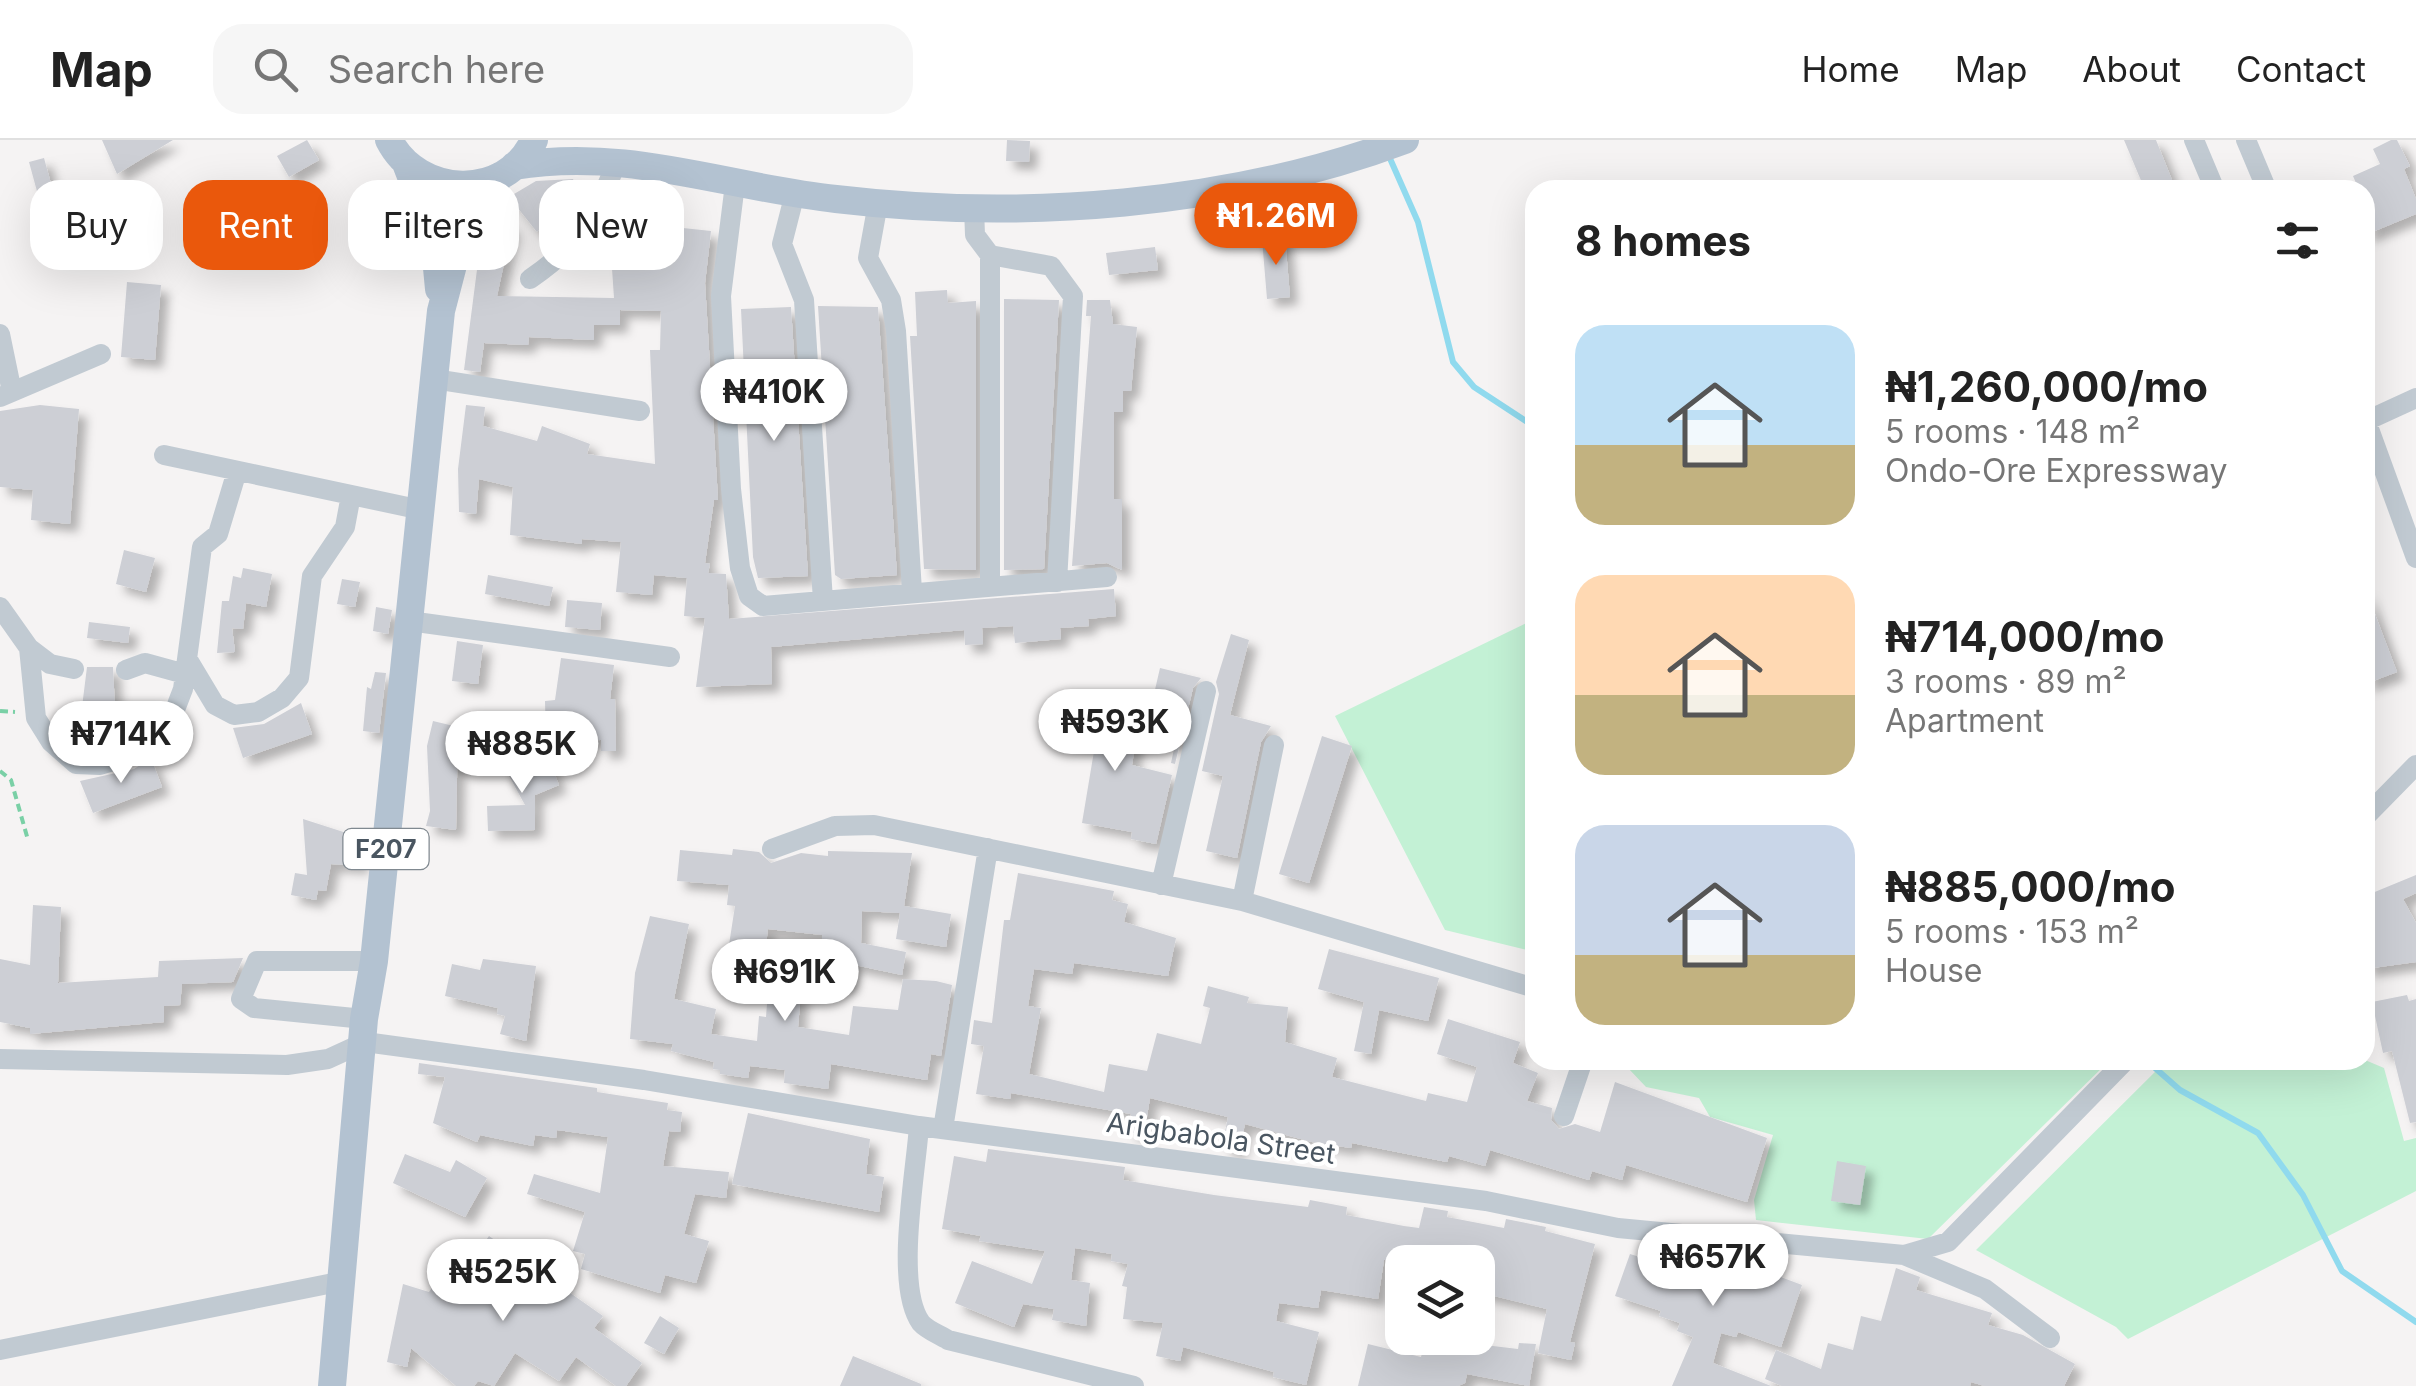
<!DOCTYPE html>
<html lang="en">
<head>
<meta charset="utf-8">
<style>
  body { margin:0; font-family:Inter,sans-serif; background:#f6f6f6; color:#222; height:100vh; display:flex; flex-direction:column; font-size:38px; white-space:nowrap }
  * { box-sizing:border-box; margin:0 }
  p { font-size:32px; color:#767676 }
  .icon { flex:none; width:55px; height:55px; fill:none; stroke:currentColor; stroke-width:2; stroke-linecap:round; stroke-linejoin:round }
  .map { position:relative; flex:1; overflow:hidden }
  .drawer { position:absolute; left:1525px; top:40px; width:850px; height:890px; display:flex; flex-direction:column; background:#fff; border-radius:30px; box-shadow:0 10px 40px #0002 }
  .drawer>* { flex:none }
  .banner { position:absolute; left:30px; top:40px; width:950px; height:90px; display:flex; gap:20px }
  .buttons { position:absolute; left:1385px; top:1105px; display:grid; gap:20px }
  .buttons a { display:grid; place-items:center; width:110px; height:110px; border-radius:20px; background:#fff; box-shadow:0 10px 40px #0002; font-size:50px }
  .price { position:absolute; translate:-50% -85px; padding:0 22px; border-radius:35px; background:#fff; color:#222; font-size:32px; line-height:65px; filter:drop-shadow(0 2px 5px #0008) }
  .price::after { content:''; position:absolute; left:50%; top:60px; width:30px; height:22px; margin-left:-15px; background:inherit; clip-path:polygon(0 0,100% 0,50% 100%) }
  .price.active { background:#ea580c; color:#fff }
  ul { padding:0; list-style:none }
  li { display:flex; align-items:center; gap:30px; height:250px; padding:0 50px }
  li span { display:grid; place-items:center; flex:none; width:280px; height:200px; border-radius:30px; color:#555 }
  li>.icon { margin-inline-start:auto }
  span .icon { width:120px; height:120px; fill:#fffc; stroke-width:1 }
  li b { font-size:42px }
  h2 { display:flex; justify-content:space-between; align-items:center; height:120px; padding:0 50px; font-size:42px }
  .tag { padding:0 35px; border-radius:30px; background:#fff; box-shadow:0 10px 40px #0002; font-size:35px; line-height:90px }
  .tag.active { background:#ea580c; color:#fff }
  header { display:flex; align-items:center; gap:60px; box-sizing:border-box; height:140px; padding:0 50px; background:#fff; border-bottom:2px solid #e0e0e0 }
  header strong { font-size:48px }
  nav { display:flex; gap:55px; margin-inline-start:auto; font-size:35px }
  .search { width:700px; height:90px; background:#f6f6f6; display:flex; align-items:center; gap:25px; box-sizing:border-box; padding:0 35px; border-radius:30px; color:#767676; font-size:38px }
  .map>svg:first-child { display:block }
  .green { fill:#c3f1d5 }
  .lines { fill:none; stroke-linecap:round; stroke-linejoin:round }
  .stream { stroke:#90daee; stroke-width:6 }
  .building { fill:#cdcfd5; filter:url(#shadow) }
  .path { stroke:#7ad0a6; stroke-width:4; stroke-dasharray:8 5; stroke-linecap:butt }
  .minor { stroke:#c1cad2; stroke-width:20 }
  .major { stroke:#b3c2d1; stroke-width:28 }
  .labels { text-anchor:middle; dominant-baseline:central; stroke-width:8; stroke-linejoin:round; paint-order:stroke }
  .shield { fill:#fff; stroke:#808990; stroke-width:2.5 }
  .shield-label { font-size:25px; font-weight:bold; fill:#4a5661 }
  .street-label { font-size:28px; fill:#4a5661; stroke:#fff }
</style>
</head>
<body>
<header>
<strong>Map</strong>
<div class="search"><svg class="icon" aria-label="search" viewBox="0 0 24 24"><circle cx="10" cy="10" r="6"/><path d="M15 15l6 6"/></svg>Search here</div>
<nav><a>Home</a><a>Map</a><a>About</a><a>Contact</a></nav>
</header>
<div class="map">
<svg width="2416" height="1246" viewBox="0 0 2416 1246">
  <defs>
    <filter id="shadow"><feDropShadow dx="8" dy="8" stdDeviation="5" flood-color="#0004"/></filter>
  </defs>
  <rect width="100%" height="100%" fill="#f5f3f3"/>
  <path class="green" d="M1535 479V812L1445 790 1335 576Z
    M1628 920H2110L1928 1099 1756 1080 1754 1060 1773 995 1710 977 1699 958 1646 947 1628 928Z
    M2167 920H2365L2384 928 2404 1001 2416 998V1051L2128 1199 2116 1187 1976 1110Z"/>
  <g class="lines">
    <path class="stream" d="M1388 14 1418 82 1453 222 1474 247 1535 287
      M2146 920 2180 950 2258 993 2303 1055 2342 1131 2416 1182"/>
  </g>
  <path class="building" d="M102 0H173L117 34Z
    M307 0 319 20 289 37 277 16Z
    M1007 0 1030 1 1029 22 1006 21Z
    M2124 0H2156L2176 50H2145Z
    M2391 0H2397L2410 26 2404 29 2416 59V74L2365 95V50H2359L2353 36 2380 24 2373 9Z
    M44 18 53 51 38 55 29 22Z
    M573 39 584 63 581 68 564 65 537 92 509 57 536 41Z
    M397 48 409 81 411 106H395L390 74 404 73 389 55Z
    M493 80 512 87 497 156 614 158 610 99 683 88 711 91 705 143 718 360H714L705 423 710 424 708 433 726 434 729 479 1114 449 1116 476 1088 479 1089 486 1060 488 1061 499 1015 503 1013 486 982 488 983 504 965 505 964 490 771 507 772 544 696 547 705 478 684 476 687 438 654 435 652 455 616 452 621 402 582 399V404L510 395 513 347 479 339 476 374 459 372 458 329 466 265 485 267 483 286 537 301 542 286 590 304 587 314 655 324 650 210H660L661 171 620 170V185H594V200L529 197 528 205 484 203 480 232 464 230 478 122Z
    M88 86 91 105 61 109 58 91Z
    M1285 97 1290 157 1267 159 1262 99Z
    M1155 107 1158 130 1109 135 1106 113Z
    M127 142 161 145 155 220 121 217Z
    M947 150 948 163 976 161V430L924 429 910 196H917L915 152Z
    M1004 159 1059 160 1044 429 1004 430Z
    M1087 160H1110L1113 184 1137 187 1131 251H1123V272H1114V359H1122V430L1107 423 1072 426 1091 176H1086Z
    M818 166 878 167 897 435 841 439 835 435Z
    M791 167 808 436 758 438 753 417 741 169Z
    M40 265 79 269 70 384 31 380 33 350 0 347V271Z
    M124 410 155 418 146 452 116 444Z
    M243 428 272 434 266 467 246 463 243 489 232 488 235 512 217 513 222 461H229L233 436 241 438Z
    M488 435 553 447 549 466 485 454Z
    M342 439 360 442 355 467 337 464Z
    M2365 448 2397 532 2365 544Z
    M567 460 602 463 600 490 565 487Z
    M376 467 392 470 388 494 373 491Z
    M89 482 130 487 128 503 87 498Z
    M1231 494 1249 500 1230 575 1271 586 1261 602 1237 718 1206 711 1223 636 1202 631 1219 554 1216 542Z
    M457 501 483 505 478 544 452 541Z
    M561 518 614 525 610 559H615L616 611H601V600L546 601 545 561 555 560Z
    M87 527H113L115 569 128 601 124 604 108 608 93 567H82Z
    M1160 528 1201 538 1193 548 1175 624 1171 623 1175 604 1169 602 1172 586 1148 580Z
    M375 532 386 533 379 593 363 591 367 547 371 549Z
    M301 563 312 594 243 618 233 588 264 584Z
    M1052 565 1139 581 1132 625 1172 635 1156 704 1131 699 1132 692 1082 683 1095 605 1046 594Z
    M433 581 458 587 456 690 426 686 430 671 427 606Z
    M1322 596 1352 606 1309 743 1279 734Z
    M510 617 551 625 559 645 535 655V690L488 691 487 666 525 665 507 632Z
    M151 618 162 647 93 673 80 641 134 629Z
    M303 679 359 697 361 726 331 724 326 751 318 750 316 760 291 755 295 733 307 735Z
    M733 709 759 712 771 723 801 713 828 716V711L912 713 904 766 951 774 946 807 896 799 900 773 862 771 861 803 906 812 902 835 850 824V845H822V795L768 789 761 843 724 837 735 766 727 765 729 745 677 741 680 710 732 715Z
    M1018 733 1114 751 1112 760 1128 764 1124 782 1176 798 1168 836 1074 823 1072 834 1034 829 1028 866 1041 868 1029 934 1104 952 1109 924 1147 931 1157 893 1201 904 1210 868 1203 866 1208 846 1249 857 1247 863 1288 867 1285 902 1337 918 1332 937 1426 961 1428 953 1467 962 1477 927 1437 914 1448 879 1520 902 1513 923 1538 933 1527 961 1552 968 1551 980 1559 989 1575 984 1600 992 1615 942 1767 998 1747 1062 1626 1025 1622 1040 1592 1031 1589 1040 1490 1010 1485 1026 1449 1016 1447 1022 1352 1003 1351 1008 1312 1002 1245 984 1239 1011 1222 1007 1228 977 1150 958 1144 995 1128 992 1131 974 1011 953 1010 959 976 954 984 906 971 904 974 880 992 883 1004 780H1010Z
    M2416 735V753L2403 759 2416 783V822L2365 829V756Z
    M33 765 61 767 58 843 158 837 159 821 243 818 233 842 182 844 180 865 164 866V882L30 894V888L0 882V819L30 825Z
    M650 776 689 784 674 859 716 869 711 894 757 901 759 876 766 877 768 850 801 853 798 887 849 895 853 866 898 870 903 839 936 841 952 845 941 916 931 914 927 940 831 924 828 949 784 943 785 930 750 926 748 938 720 934V930L713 929 714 922 671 911 673 904 630 899 635 833Z
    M1329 809 1439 838 1428 881 1379 870 1371 914 1354 911 1364 862 1318 849Z
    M483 819 536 826 526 901 500 894 505 876 497 874 498 868 445 856 452 824 480 830Z
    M2407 855 2409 861 2416 859V982L2410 983 2392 911 2383 913 2372 862Z
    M419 923 597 948V952L668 963 667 970 682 972 680 992 669 991 663 1026 729 1032 726 1058 695 1054 684 1094 709 1101 696 1143 665 1135 660 1153 581 1129 585 1114 573 1111 585 1072 527 1054 534 1034 600 1053 608 997 557 990 556 998 535 995 533 1006 480 995 477 1002 433 983 445 937 418 934Z
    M748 973 870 999 866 1034 884 1037 879 1072 732 1044Z
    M988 1009 1125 1027 1123 1040 1214 1055 1308 1067 1310 1060 1347 1067 1346 1075 1404 1086 1419 1088 1424 1067 1448 1071 1447 1077 1504 1088 1506 1079 1546 1087 1545 1091 1595 1104 1570 1202 1575 1203 1571 1220 1538 1213 1547 1169 1478 1152V1122L1384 1120 1378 1159 1321 1150 1318 1168 1279 1163 1276 1181 1319 1192 1306 1245 1273 1237 1274 1232 1183 1207 1180 1221 1156 1216 1163 1183 1123 1179 1127 1147 1122 1146 1128 1124 1111 1121 1112 1114 1075 1108 1071 1140 1090 1143 1086 1186 1052 1180 1054 1169 1023 1164 1014 1187 955 1163 972 1121 1032 1144 1045 1111 979 1101 981 1096 942 1089 954 1016 986 1022Z
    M405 1014 450 1032 456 1020 487 1038 465 1077 393 1043Z
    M1837 1021 1866 1026 1860 1065 1831 1061Z
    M489 1096 603 1176 594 1188 642 1223 626 1246H616L576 1217 559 1241 515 1213 494 1246 478 1241 474 1246H456L411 1208 407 1227 387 1222 403 1144 429 1152 444 1131 458 1141Z
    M1698 1110 1719 1114 1802 1145 1781 1207 1738 1192 1736 1197 1721 1193 1713 1223 1771 1246H1672L1693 1197 1677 1191 1680 1183 1659 1176 1661 1171 1615 1156 1630 1114 1694 1134Z
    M1896 1128 1920 1137 1916 1150 1992 1173 1988 1185 2023 1195 2075 1224 2064 1246H1985L1971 1242 1970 1246H1782L1765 1239 1776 1210 1821 1229 1828 1203 1853 1210 1861 1176 1881 1181Z
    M660 1176 679 1188 664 1214 644 1203Z
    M1426 1198 1518 1209 1519 1203 1536 1204 1529 1246 1467 1234 1465 1243 1458 1246H1358L1368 1204 1421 1217Z
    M853 1216 921 1244V1246H840Z"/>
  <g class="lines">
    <path class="path" d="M0 571 15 572
      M0 631 11 640 28 700"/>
    <path class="minor" d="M2194 0 2215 50
      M2246 0 2267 50
      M735 44 721 156 731 349 740 428 749 456 763 466 1107 437
      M795 53 782 104 804 160 823 461
      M878 63 868 118 891 160 896 191 912 451
      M974 68 975 95 990 115 1051 126 1073 156 1057 442
      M530 139C581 104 595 78 617 21
      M0 194 12 252
      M434 239 640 271
      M0 257 101 214
      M2365 278 2416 418
      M2366 281 2416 258
      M164 315 417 369
      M990 446V115
      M0 467 29 508 36 578 51 602 76 624 100 625 130 616 168 588 183 549 202 407 218 394 237 331
      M409 481 670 517
      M29 508 50 524 74 529
      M188 520 215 565 234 575 258 572 282 558 299 538 312 436 345 387 351 355
      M126 530 145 523 185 534
      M2365 677 2416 625
      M772 709 835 686 874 685 1242 761 1535 848
      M1161 745 1206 551
      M1242 761 1274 605
      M364 879 254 868 241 859 257 821H374
      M0 919 287 925 328 919 365 902 644 940 919 986 1486 1061 1618 1088 1904 1115 1985 1149 2050 1198
      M1564 976 1583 920
      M919 986C916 1032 894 1146 921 1183 927 1190 940 1195 948 1200L1134 1246
      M943 989 988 708
      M1904 1115 1948 1102 2126 920
      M0 1210 343 1141"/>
    <path class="major" d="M389 0C418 57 506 62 534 0
      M407 26 434 96 439 149
      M514 26C628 7 725 47 836 59 1021 81 1230 66 1405 0
      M332 1246 364 879 374 821 441 171 460 98 500 36"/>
  </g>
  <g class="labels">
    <rect class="shield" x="343.5" y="689" width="85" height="40" rx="8"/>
    <g class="shield-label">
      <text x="386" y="709">F207</text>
    </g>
    <g class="street-label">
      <text transform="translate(1221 998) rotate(8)">Arigbabola Street</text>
    </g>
  </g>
</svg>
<div class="buttons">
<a><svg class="icon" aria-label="layers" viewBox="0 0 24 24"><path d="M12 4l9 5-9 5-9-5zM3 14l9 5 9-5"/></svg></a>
</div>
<b class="price active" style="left:1276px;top:128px">₦1.26M</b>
<b class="price" style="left:774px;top:304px">₦410K</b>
<b class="price" style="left:1115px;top:634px">₦593K</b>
<b class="price" style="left:121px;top:646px">₦714K</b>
<b class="price" style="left:522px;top:656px">₦885K</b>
<b class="price" style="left:785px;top:884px">₦691K</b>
<b class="price" style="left:1713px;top:1169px">₦657K</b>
<b class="price" style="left:503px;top:1184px">₦525K</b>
<div class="banner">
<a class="tag">Buy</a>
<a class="tag active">Rent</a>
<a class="tag">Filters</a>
<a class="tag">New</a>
</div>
<section class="drawer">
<h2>8 homes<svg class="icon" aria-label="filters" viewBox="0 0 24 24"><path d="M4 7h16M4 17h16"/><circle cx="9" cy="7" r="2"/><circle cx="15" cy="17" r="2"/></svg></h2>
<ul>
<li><span style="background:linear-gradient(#bfe0f5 60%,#c2b280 0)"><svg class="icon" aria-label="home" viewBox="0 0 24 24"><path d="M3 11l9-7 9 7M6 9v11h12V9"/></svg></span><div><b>₦1,260,000/mo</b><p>5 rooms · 148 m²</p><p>Ondo-Ore Expressway</p></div></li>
<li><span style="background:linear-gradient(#ffd9b3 60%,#c2b280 0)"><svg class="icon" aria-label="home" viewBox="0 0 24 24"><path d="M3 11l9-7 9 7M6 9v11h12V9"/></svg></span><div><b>₦714,000/mo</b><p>3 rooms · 89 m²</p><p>Apartment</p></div></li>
<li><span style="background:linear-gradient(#c9d6e8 65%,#c2b280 0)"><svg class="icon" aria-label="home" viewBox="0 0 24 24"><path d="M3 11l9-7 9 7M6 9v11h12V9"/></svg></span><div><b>₦885,000/mo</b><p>5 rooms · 153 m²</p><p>House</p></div></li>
</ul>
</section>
</div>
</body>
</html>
